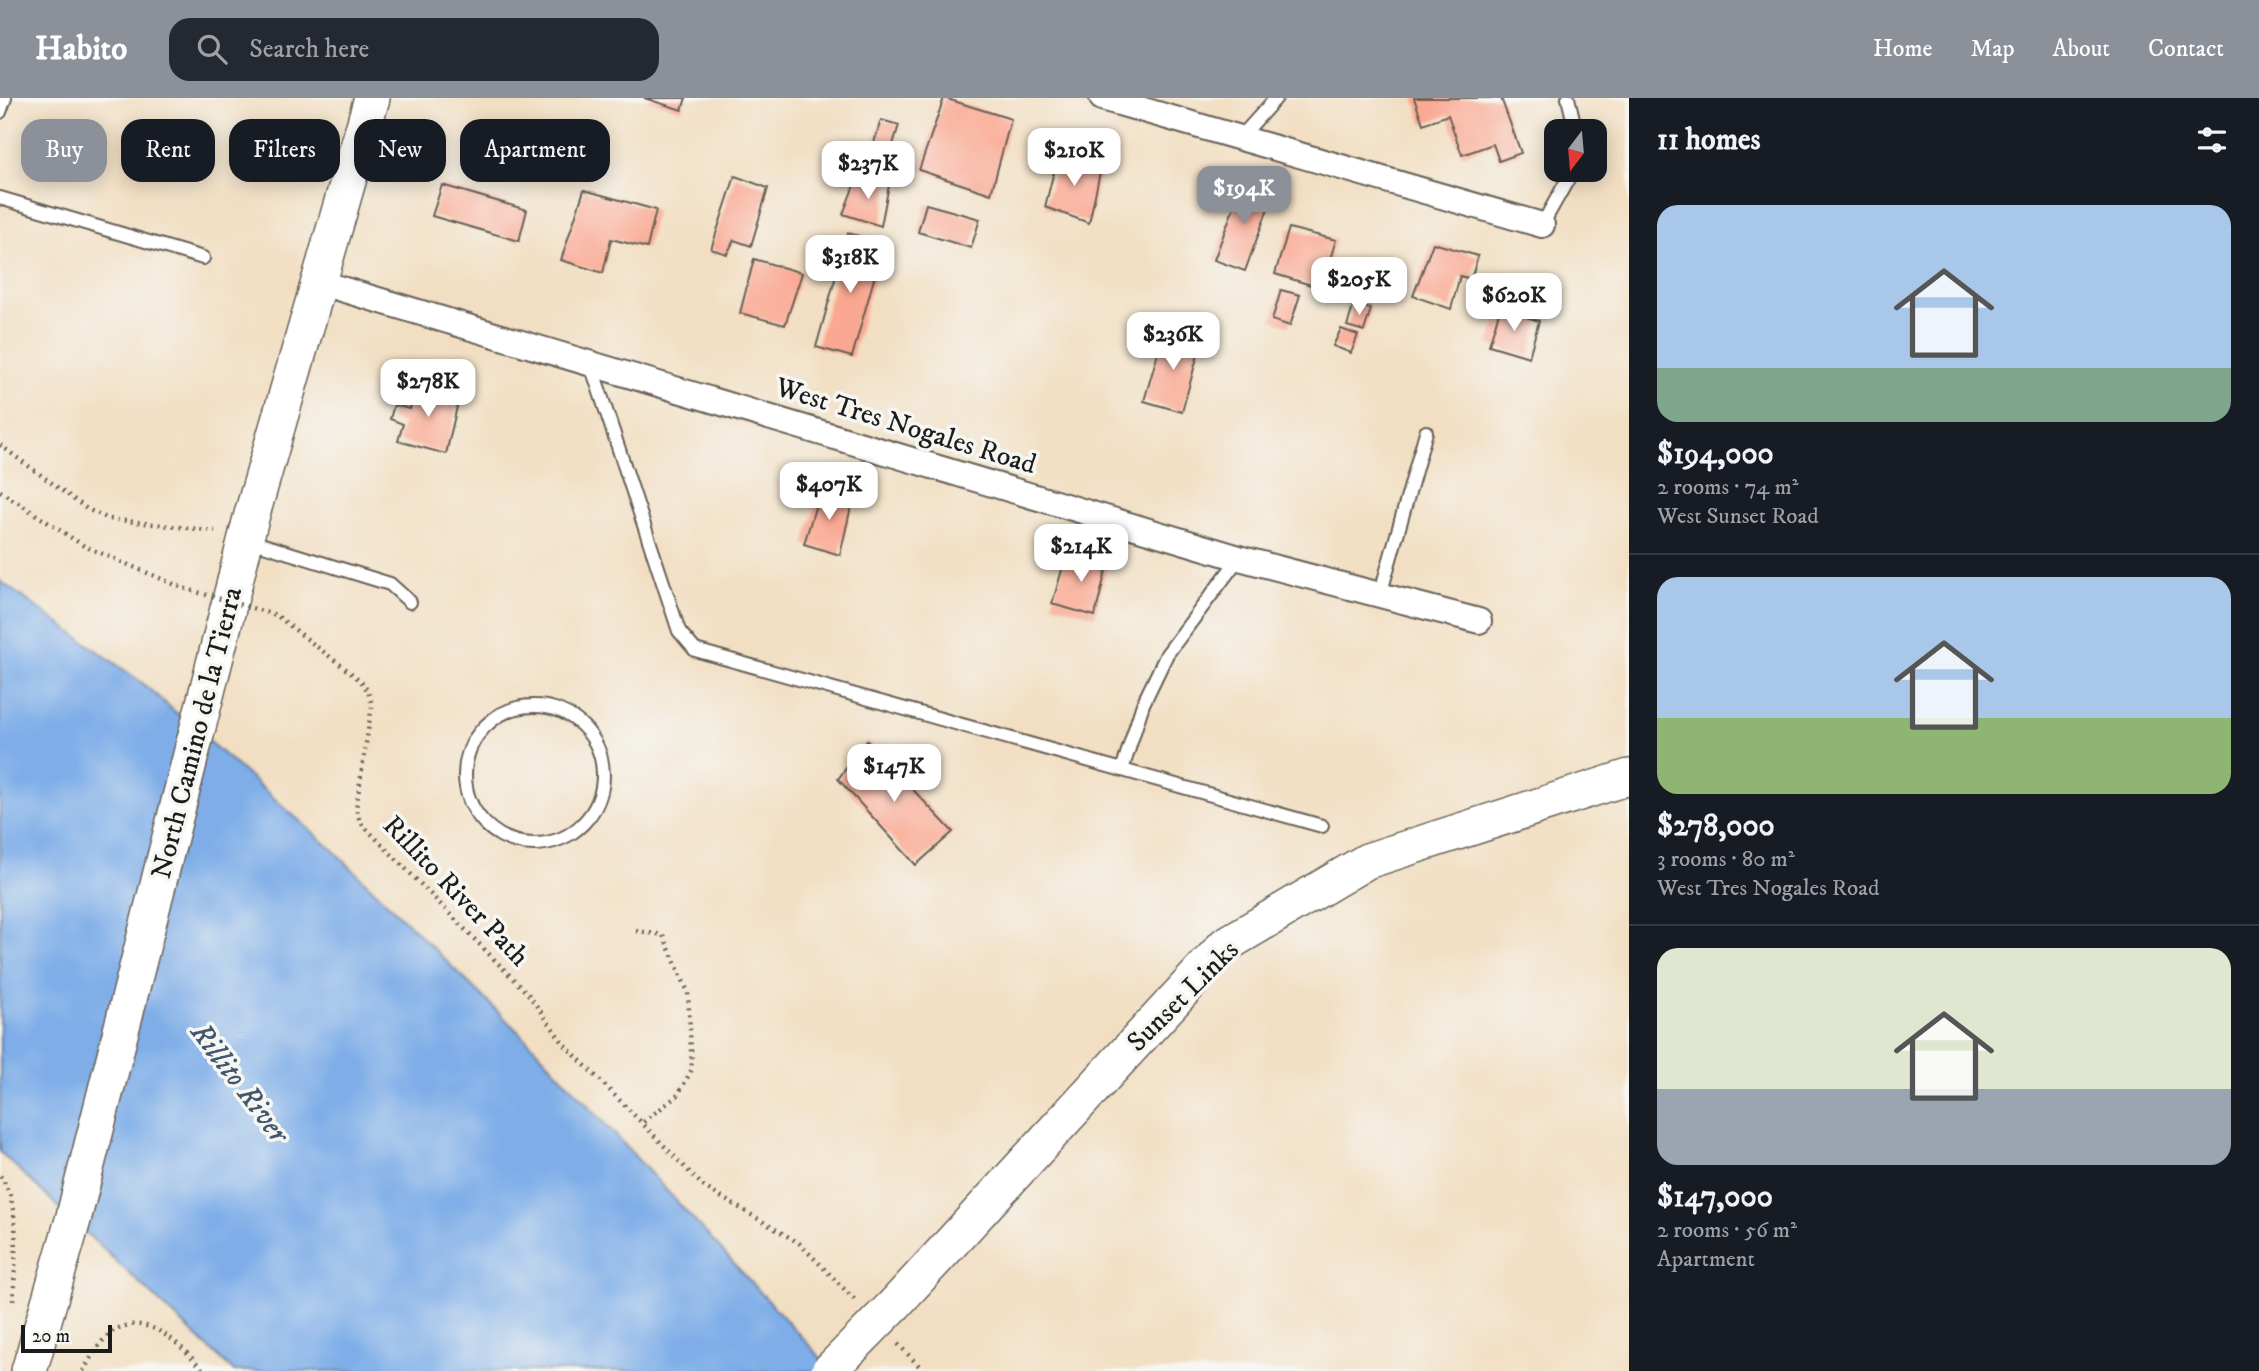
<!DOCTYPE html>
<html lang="en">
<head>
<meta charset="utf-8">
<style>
  body { margin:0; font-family:"IM FELL DW Pica",serif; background:#242831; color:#f1f3f6; height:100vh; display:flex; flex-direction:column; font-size:26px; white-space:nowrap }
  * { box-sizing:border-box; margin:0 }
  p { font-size:23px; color:#9ea1a6 }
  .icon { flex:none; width:38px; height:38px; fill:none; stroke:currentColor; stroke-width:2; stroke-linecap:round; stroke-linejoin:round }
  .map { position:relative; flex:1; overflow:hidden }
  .panel { display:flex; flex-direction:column; background:#171b24; width:630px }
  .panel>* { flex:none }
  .hud { position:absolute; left:21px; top:21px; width:665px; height:63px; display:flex; gap:14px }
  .needle { width:46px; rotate:196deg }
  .controls { position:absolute; left:1544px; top:21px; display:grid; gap:14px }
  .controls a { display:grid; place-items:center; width:63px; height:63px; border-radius:14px; background:#171b24; box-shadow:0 4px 18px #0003; font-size:35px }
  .scale { position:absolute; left:21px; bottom:18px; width:91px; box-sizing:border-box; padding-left:7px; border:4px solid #1c1c1c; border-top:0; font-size:19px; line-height:24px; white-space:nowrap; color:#1c1c1c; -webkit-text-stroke:5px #f6f6f2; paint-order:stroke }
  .price { position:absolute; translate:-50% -60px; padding:0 16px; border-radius:14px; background:#fff; color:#222; font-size:23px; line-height:46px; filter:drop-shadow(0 2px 4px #0008) }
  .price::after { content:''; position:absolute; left:50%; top:42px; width:21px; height:16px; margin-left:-10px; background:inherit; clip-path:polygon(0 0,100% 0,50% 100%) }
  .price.on { background:#8c9099; color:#fff }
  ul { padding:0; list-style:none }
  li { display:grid; align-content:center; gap:14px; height:371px; padding:0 28px }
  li+li { border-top:2px solid #363941 }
  li span { display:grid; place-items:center; height:217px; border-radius:21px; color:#555 }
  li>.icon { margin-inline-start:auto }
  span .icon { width:126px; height:126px; fill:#fffc; stroke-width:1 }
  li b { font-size:30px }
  h2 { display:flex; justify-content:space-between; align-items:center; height:84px; padding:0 28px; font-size:30px }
  .chip { padding:0 24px; border-radius:21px; background:#171b24; box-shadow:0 4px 18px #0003; font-size:24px; line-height:63px }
  .chip.on { background:#8c9099; color:#fff }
  header { display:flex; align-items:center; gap:42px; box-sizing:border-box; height:98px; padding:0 35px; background:#8c9099; color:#fff }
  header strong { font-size:33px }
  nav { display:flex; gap:38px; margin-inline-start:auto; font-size:24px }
  .search { width:490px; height:63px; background:#242831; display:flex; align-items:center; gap:18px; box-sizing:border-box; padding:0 24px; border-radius:21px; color:#9ea1a6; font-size:26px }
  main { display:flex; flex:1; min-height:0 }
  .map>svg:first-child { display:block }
  .water { fill:#7eade8; stroke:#4d6482; stroke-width:2 }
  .building { fill:#faa892 }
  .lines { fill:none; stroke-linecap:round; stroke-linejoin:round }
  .lane-casing { stroke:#676056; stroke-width:16 }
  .street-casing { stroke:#676056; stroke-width:28 }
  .secondary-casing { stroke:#676056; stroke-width:38 }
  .path { stroke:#676056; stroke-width:4.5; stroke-dasharray:2 5; stroke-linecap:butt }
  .lane { stroke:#fff; stroke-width:12 }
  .street { stroke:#fff; stroke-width:24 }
  .secondary { stroke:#fff; stroke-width:35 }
  .secondary-bridge-casing { stroke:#676056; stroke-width:38; stroke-linecap:butt }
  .path-bridge { stroke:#676056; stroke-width:4.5; stroke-dasharray:2 5; stroke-linecap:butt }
  .secondary-bridge { stroke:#fff; stroke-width:35 }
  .labels { text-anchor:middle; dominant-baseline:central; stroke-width:7; stroke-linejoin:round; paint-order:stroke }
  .street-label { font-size:28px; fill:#1c1c1c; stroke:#f6f6f2 }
  .water-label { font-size:30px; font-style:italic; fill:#43566e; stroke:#f6f6f2 }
</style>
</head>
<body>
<header>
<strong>Habito</strong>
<div class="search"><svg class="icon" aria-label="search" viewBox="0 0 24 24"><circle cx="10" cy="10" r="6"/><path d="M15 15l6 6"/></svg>Search here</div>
<nav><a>Home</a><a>Map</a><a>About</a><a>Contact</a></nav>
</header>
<main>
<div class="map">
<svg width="1629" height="1273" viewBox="0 0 1629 1273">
  <rect width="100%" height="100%" fill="#f6f6f2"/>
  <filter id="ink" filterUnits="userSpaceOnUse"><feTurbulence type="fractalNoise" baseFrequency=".0143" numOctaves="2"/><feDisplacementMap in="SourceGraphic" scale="14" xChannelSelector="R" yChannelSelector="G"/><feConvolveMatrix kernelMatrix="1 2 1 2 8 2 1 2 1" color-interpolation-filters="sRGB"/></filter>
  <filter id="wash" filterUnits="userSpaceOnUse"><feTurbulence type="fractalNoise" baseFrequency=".00686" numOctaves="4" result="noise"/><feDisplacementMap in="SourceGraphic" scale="28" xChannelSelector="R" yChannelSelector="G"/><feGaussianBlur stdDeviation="1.57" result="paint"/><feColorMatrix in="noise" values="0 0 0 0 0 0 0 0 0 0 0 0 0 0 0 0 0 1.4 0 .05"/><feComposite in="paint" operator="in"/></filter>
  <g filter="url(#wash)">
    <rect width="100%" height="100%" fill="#f2dfc3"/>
    <path class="water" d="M0 483 141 584 333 752 536 951 833 1273H233L0 1054Z"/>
    <g id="blocks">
      <path class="building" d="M644 0H686L682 12Z
        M944 0 1011 21 991 96 919 72Z
        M1414 0H1501L1521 55 1499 63 1493 46 1462 57 1448 17 1423 26Z
        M881 22 899 27 883 79 865 74Z
        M1075 58 1097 64 1094 72 1100 74 1089 125 1045 109 1057 61 1072 65Z
        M858 77 889 87 881 128 843 116Z
        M735 78 768 90 751 148 734 142 727 156 711 151Z
        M1244 82 1274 94 1245 173 1214 162Z
        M442 87 527 112 519 143 432 118Z
        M584 92 656 112 647 150 611 141 603 175 561 162Z
        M926 106 980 121 971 150 918 134Z
        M1289 130 1336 142 1321 190 1275 176Z
        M848 135 884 145 852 259 816 249Z
        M1433 145 1478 158 1471 181 1460 178 1451 211 1413 198Z
        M754 161 802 175 785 227 740 215Z
        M1281 192 1300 197 1290 228 1272 222Z
        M1354 206 1371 211 1364 233 1347 228Z
        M1500 211 1539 223 1529 259 1489 247Z
        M1341 231 1358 237 1351 255 1333 248Z
        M1164 234 1201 245 1182 314 1144 303Z
        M417 286 460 296 446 356 398 343 403 326 390 321 394 307 410 311Z
        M821 390 853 400 840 457 804 446Z
        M1067 455 1108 464 1095 518 1052 506Z
        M867 643 953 734 916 767 838 681Z"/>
    </g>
  </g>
  <g filter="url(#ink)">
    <use href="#blocks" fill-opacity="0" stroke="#676056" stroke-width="2"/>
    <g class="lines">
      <g class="lane-casing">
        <path id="lane" d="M1568 0 1576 33
          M0 14 5 0
          M1240 40 1276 0
          M0 100 203 160
          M1542 127 1573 72
          M591 267 679 533 695 552 1322 728
          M247 442 390 486 410 504
          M1380 497 1426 334
          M465 677a69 69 0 1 1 138 0a69 69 0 1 1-138 0Z
          M1122 672 1143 606 1167 556 1239 460"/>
      </g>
      <g class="street-casing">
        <path id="street" d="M1102 0 1542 127
          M318 184 1239 460 1479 523"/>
      </g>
      <g class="secondary-casing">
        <path id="secondary" d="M895 1206 1225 847 1367 763 1629 679
          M29 1273 73 1122 251 420 372 0"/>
      </g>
      <path class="path" d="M0 347 87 411 109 421 215 433
        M636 833 663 837 688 894 692 971 678 997 642 1025 704 1089 799 1145 855 1202
        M528 896 564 946 642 1025
        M0 1078C22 1105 15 1168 13 1203
        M898 1246 924 1273
        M83 1273C92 1259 102 1238 117 1231 152 1214 184 1251 204 1273"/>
      <use href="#lane" class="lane"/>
      <use href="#street" class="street"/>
      <use href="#secondary" class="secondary"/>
      <g class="secondary-bridge-casing">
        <path id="secondary-bridge" d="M829 1273 895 1206"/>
      </g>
      <path class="path-bridge" d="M0 393 84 448 183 490 276 517 360 582 368 593 372 607 356 710 360 724 528 896"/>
      <use href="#secondary-bridge" class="secondary-bridge"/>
    </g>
  </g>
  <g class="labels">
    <g class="street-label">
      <text transform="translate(906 328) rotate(17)">West Tres Nogales Road</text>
      <text transform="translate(197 635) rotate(-76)">North Camino de la Tierra</text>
      <text transform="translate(456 793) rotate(46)">Rillito River Path</text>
      <text transform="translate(1183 898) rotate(-45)">Sunset Links</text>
    </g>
    <g class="water-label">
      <text transform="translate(239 985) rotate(53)">Rillito River</text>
    </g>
  </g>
</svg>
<div class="controls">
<a><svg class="needle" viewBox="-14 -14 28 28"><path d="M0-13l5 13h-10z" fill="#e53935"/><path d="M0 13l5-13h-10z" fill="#9ea1a6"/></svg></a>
</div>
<div class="scale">20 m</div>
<b class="price" style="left:1074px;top:90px">$210K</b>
<b class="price" style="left:868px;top:103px">$237K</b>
<b class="price on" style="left:1244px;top:128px">$194K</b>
<b class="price" style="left:850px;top:197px">$318K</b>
<b class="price" style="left:1359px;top:219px">$205K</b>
<b class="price" style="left:1514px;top:235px">$620K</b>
<b class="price" style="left:1173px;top:274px">$236K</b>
<b class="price" style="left:428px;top:321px">$278K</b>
<b class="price" style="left:829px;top:424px">$407K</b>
<b class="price" style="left:1081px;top:486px">$214K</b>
<b class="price" style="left:894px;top:706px">$147K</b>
<div class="hud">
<a class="chip on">Buy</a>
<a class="chip">Rent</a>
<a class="chip">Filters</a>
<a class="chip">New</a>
<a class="chip">Apartment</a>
</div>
</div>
<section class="panel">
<h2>11 homes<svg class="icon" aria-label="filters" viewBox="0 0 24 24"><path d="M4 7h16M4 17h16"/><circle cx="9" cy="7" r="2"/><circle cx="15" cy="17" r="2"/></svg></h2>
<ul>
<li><span style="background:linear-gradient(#a9c7e8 75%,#7fa58c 0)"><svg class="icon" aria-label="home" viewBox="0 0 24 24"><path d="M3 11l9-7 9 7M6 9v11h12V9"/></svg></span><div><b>$194,000</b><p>2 rooms · 74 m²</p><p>West Sunset Road</p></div></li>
<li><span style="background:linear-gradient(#a9c7e8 65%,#8fb573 0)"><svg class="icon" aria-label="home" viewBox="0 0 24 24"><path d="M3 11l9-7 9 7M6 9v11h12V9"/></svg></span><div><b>$278,000</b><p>3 rooms · 80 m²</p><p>West Tres Nogales Road</p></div></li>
<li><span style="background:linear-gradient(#dfe7d0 65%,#9aa5b1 0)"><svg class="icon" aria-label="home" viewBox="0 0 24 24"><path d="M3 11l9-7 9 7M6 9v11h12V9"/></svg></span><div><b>$147,000</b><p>2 rooms · 56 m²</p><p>Apartment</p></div></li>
</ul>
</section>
</main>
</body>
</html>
